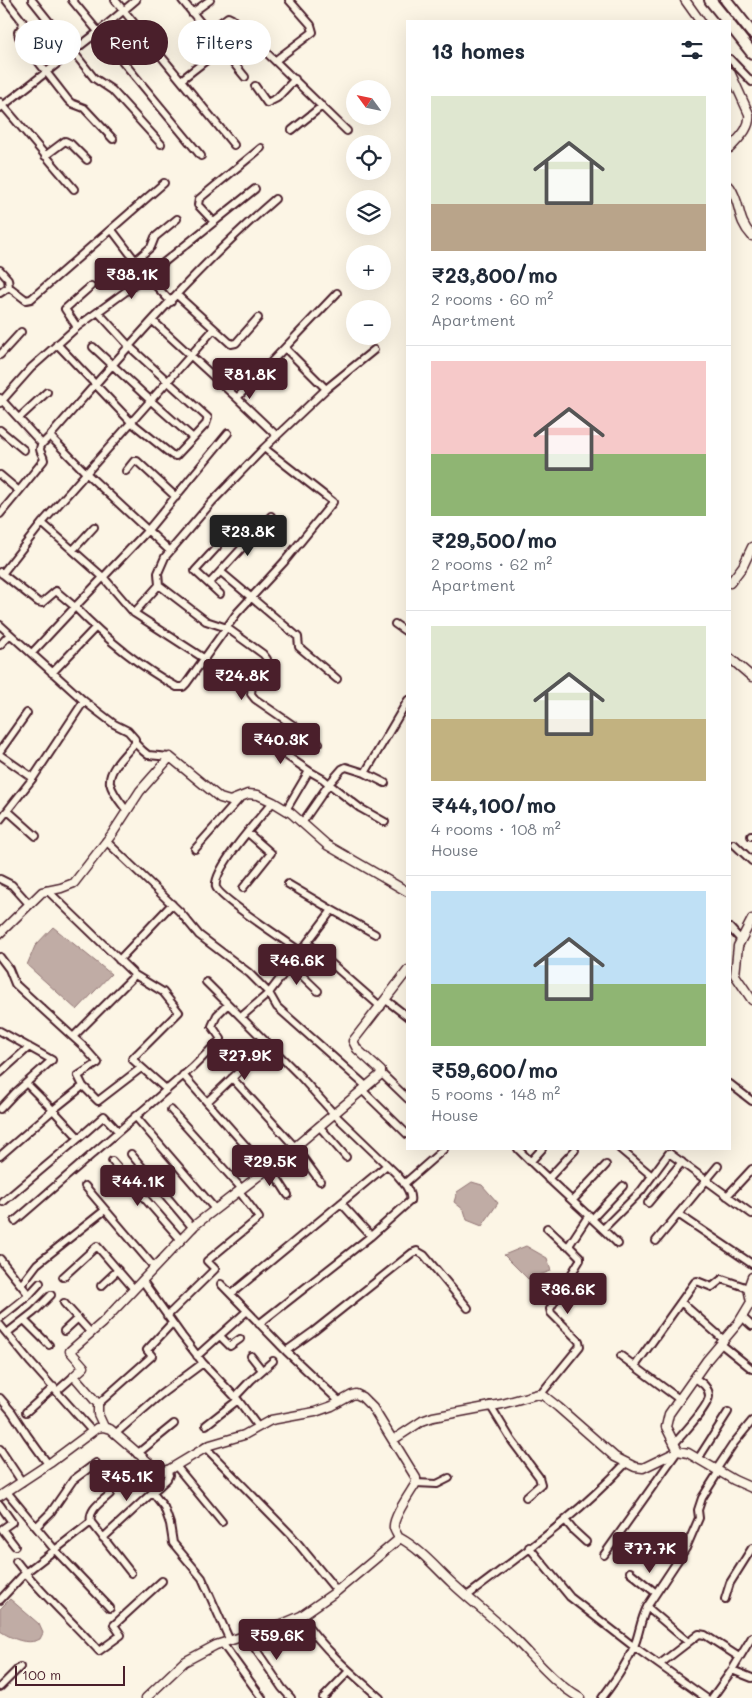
<!DOCTYPE html>
<html lang="en">
<head>
<meta charset="utf-8">
<style>
  body { margin:0; font-family:Mali,sans-serif; background:#f6f6f7; color:#1f2937; height:100vh; display:flex; flex-direction:column; font-size:19px; white-space:nowrap }
  * { box-sizing:border-box; margin:0 }
  p { font-size:16px; color:#747a83 }
  .icon { flex:none; width:28px; height:28px; fill:none; stroke:currentColor; stroke-width:2; stroke-linecap:round; stroke-linejoin:round }
  .map { position:relative; flex:1; overflow:hidden }
  .panel { position:absolute; left:406px; top:20px; width:325px; height:1130px; display:flex; flex-direction:column; background:#fff; border-radius:0px; box-shadow:0 5px 20px #0002 }
  .panel>* { flex:none }
  .banner { position:absolute; left:15px; top:20px; width:316px; height:45px; display:flex; gap:10px }
  .needle { width:32px; rotate:303deg }
  .controls { position:absolute; left:346px; top:80px; display:grid; gap:10px }
  .controls a { display:grid; place-items:center; width:45px; height:45px; border-radius:50%; background:#fff; box-shadow:0 5px 20px #0002; font-size:25px }
  .scale { position:absolute; left:15px; bottom:12px; width:110px; box-sizing:border-box; padding-left:5px; border:2px solid #4a1f2b; border-top:0; font-size:14px; line-height:18px; white-space:nowrap; color:#4a1f2b; -webkit-text-stroke:4px #fcf5e5; paint-order:stroke }
  .price { position:absolute; translate:-50% -42px; padding:0 11px; border-radius:5px; background:#4a1f2b; color:#fff; font-size:16px; line-height:32px; filter:drop-shadow(0 1px 2px #0008) }
  .price::after { content:''; position:absolute; left:50%; top:30px; width:15px; height:11px; margin-left:-8px; background:inherit; clip-path:polygon(0 0,100% 0,50% 100%) }
  .price.on { background:#222; color:#fff }
  ul { padding:0; list-style:none }
  li { display:grid; align-content:center; gap:10px; height:265px; padding:0 25px }
  li+li { border-top:1px solid #e0e1e3 }
  li span { display:grid; place-items:center; height:155px; border-radius:0px; color:#555 }
  li>.icon { margin-inline-start:auto }
  span .icon { width:90px; height:90px; fill:#fffc; stroke-width:1 }
  li b { font-size:21px }
  h2 { display:flex; justify-content:space-between; align-items:center; height:60px; padding:0 25px; font-size:21px }
  .chip { padding:0 18px; border-radius:22px; background:#fff; box-shadow:0 5px 20px #0002; font-size:18px; line-height:45px }
  .chip.on { background:#4a1f2b; color:#fff }
  .map>svg:first-child { display:block }
  .water { fill:#c0aca5; stroke:#917474 }
  .lines { fill:none; stroke-linecap:round; stroke-linejoin:round }
  .minor-casing { stroke:#4a1f2b; stroke-width:10 }
  .tertiary-casing { stroke:#4a1f2b; stroke-width:11 }
  .trunk-casing { stroke:#4a1f2b; stroke-width:14 }
  .minor { stroke:#fcf5e5; stroke-width:6 }
  .tertiary { stroke:#fcf5e5; stroke-width:8 }
  .trunk { stroke:#fcf5e5; stroke-width:10 }
</style>
</head>
<body>
<div class="map">
<svg width="752" height="1698" viewBox="0 0 752 1698">
  <rect width="100%" height="100%" fill="#fcf5e5"/>
  <filter id="ink" filterUnits="userSpaceOnUse"><feTurbulence type="fractalNoise" baseFrequency=".02" numOctaves="2"/><feDisplacementMap in="SourceGraphic" scale="10" xChannelSelector="R" yChannelSelector="G"/><feConvolveMatrix kernelMatrix="1 2 1 2 8 2 1 2 1" color-interpolation-filters="sRGB"/></filter>
  <g filter="url(#ink)">
    <path class="water" d="M53 927 111 974 77 1010 27 965 35 946Z
      M472 1182 482 1185 498 1203 482 1226 467 1220 464 1210 454 1202 457 1192Z
      M526 1246 547 1258 551 1271 528 1279 504 1255Z
      M10 1599 39 1624 43 1633 40 1639C27 1646 11 1638 0 1631V1609Z"/>
    <g class="lines">
      <g class="minor-casing">
        <path id="minor" d="M6 0 23 22 22 27 18 32 19 37 68 100 71 103 84 108 113 139
          M32 0 94 78 112 90 161 144
          M72 0 201 156
          M115 0 234 145
          M182 0 245 77
          M192 13 210 0
          M208 32 228 17 232 19 347 131
          M730 59 752 82
          M276 60 313 32 311 25 289 0
          M181 80 222 48
          M255 86 267 103 277 98 295 79
          M0 102 74 189
          M0 108 98 32 136 0
          M292 130 322 106
          M45 156 65 141 71 144 87 160
          M214 222 198 205 199 199 261 148
          M112 230 147 276 171 302
          M135 261 151 247 155 237 177 219
          M0 270 8 279 9 287
          M0 293 9 287 26 300 31 299 164 183
          M177 295 231 344 236 343 258 318
          M98 312 130 347 208 418 206 424 193 438
          M153 321 237 398 337 293
          M77 327 65 309 91 286
          M57 344 131 422 172 455 176 456 193 438 150 400 93 347
          M0 355 21 332
          M326 389 374 350
          M0 398 42 444 50 436
          M237 398 277 436
          M0 403 31 368 77 327 147 276 255 189
          M19 418 47 392
          M0 430 24 450
          M126 471 134 461H137L176 497
          M0 475 19 491 44 460C43 453 37 451 42 444
          M0 514 19 491
          M217 547 195 571 220 594
          M73 550 94 527
          M170 551 86 473 50 436C122 354 193 270 275 199
          M0 572 38 602 42 603 56 591 75 607 148 530 228 433
          M221 572 298 637 299 647 337 679
          M2 574 42 523
          M209 584 271 516
          M159 585 158 573 165 557 212 502 264 448
          M134 613 104 578 42 523 214 329
          M395 624 408 633
          M0 625 84 701 114 724 128 731 135 739V743L143 751 148 755 170 757
          M0 645 10 634
          M32 653 75 607C106 639 139 666 177 687H183L186 684 237 613 284 562 333 502 264 448 326 389 285 348
          M205 659 134 613 159 585 206 621 227 628 263 654 267 659V663L252 685 251 694 255 699 319 743
          M52 673 95 628
          M265 741 309 771
          M0 751 27 713
          M0 755 33 778 84 701
          M365 773 408 700
          M273 802C261 816 212 870 216 887 219 898 288 942 301 952
          M286 810 309 771 323 779 329 784 342 769 346 767 365 773 385 783
          M8 811 36 836
          M127 811C121 803 112 793 110 783 108 769 127 753 135 743
          M0 820 33 778
          M302 823 329 784 360 808 385 822
          M751 836H752
          M106 841 180 912 199 935 249 973 269 993 332 910 375 934
          M734 844 752 861
          M195 849 241 797
          M0 879 12 885 29 904
          M288 884 332 910
          M243 888 271 853 248 833
          M47 890 135 975 163 992 179 1012 132 1059 167 1090
          M730 928 741 940
          M308 943 381 1007
          M0 957 9 969 15 984 73 1037 135 975
          M119 960 172 904
          M291 965 318 991
          M206 982 299 1075 334 1114 387 1165
          M386 1000 408 1017
          M241 1017 269 993 277 1007 367 1087
          M0 1031 52 1060 15 1093 0 1109
          M73 1037 82 1045 98 1063 78 1076 83 1086
          M0 1073 29 1047
          M381 1073 408 1099
          M183 1075 267 1170
          M232 1078 295 1147 320 1181
          M730 1084 752 1101
          M363 1091 408 1135
          M207 1102 268 1044
          M171 1110 242 1189
          M135 1116 215 1209
          M319 1126 346 1157
          M118 1131 104 1116 79 1138 53 1110 83 1086 98 1101 141 1068
          M518 1149C550 1182 585 1211 618 1244
          M620 1149 652 1176
          M131 1154 193 1228
          M0 1156 53 1110 26 1083
          M112 1161 181 1240
          M531 1161 542 1149
          M270 1167 288 1195
          M548 1179 575 1150
          M404 1184 444 1149
          M85 1186 154 1267
          M727 1196 752 1169
          M573 1200 606 1165
          M3 1202 79 1138
          M341 1203 371 1236
          M648 1203 682 1162
          M678 1214 752 1264
          M592 1219 623 1186
          M15 1221 193 1067 221 1039 212 1026 217 1015 228 1004
          M547 1228 565 1245 570 1246
          M603 1229 641 1191 669 1153 752 1214
          M656 1241 718 1166
          M0 1259 29 1295 0 1318
          M63 1277 97 1246 134 1289
          M142 1280 182 1336 203 1363 238 1400 258 1427
          M221 1284 286 1351 339 1401
          M21 1285 37 1264 105 1210
          M101 1286 118 1270
          M231 1294 387 1165C395 1172 413 1190 410 1201L371 1236 259 1324
          M29 1295 40 1283
          M681 1302 724 1340
          M64 1303 91 1333
          M167 1316 215 1269 207 1261 259 1218 239 1191
          M742 1317 752 1326
          M24 1320 49 1345
          M0 1325 31 1363 91 1430
          M64 1331 78 1318
          M7 1333 34 1312 51 1295
          M220 1336 230 1346 240 1339
          M721 1344 752 1369
          M286 1351 314 1331 412 1253 417 1251 424 1255 468 1308
          M197 1356 247 1311
          M251 1356 262 1370
          M621 1356 679 1399
          M635 1366 695 1282 697 1281 712 1287 722 1279 748 1288
          M57 1391 74 1376
          M540 1395 580 1346 579 1341 551 1313 550 1309 580 1260V1257L570 1247V1244L589 1215
          M235 1397 251 1380 273 1361
          M0 1398 12 1412 27 1435 48 1464
          M98 1404 152 1356 147 1350 172 1323
          M490 1405 512 1441 539 1477 541 1484 526 1497
          M26 1412 54 1387
          M206 1425 238 1400
          M115 1434 160 1395 203 1363
          M674 1444C682 1435 709 1406 709 1396 709 1387 701 1382 695 1378
          M205 1447 291 1535 337 1591
          M0 1449 22 1482
          M137 1454 174 1424
          M698 1459 728 1412
          M176 1466 222 1522
          M716 1470 734 1443 752 1421
          M416 1483 437 1484 449 1478
          M7 1492 55 1550 110 1608
          M153 1493 164 1507 170 1524 173 1543 202 1578 230 1641
          M0 1505 12 1522 2 1529 15 1546
          M565 1520 573 1530 586 1542
          M91 1522C88 1509 102 1502 110 1494
          M36 1527 51 1512 73 1480 96 1463
          M103 1538 167 1479 169 1475 167 1470
          M529 1547 570 1597 633 1646 706 1698
          M604 1555 677 1452
          M16 1561C41 1594 72 1621 99 1651L121 1635 114 1625 162 1581
          M630 1572 656 1593
          M467 1596C522 1554 579 1514 626 1463
          M725 1599 730 1583 752 1548
          M0 1600 25 1573 91 1522 131 1573
          M647 1607 688 1642
          M301 1616C322 1648 351 1673 380 1698
          M246 1635 282 1688 291 1698
          M222 1643 262 1698
          M660 1664 699 1634 705 1635 739 1657
          M732 1670 752 1637
          M0 1687 20 1667
          M323 1698 349 1671
          M602 1698C615 1681 629 1661 636 1641 640 1629 641 1619 647 1607L686 1548 699 1518 698 1510 702 1498 719 1471
          M712 1698 732 1670 752 1678"/>
      </g>
      <g class="tertiary-casing">
        <path id="tertiary" d="M685 0 700 21
          M730 72 749 114C751 128 739 138 730 148
          M730 187C742 205 736 219 752 236
          M730 583 743 566 752 547
          M730 658 752 677
          M752 919 738 946 735 975 752 1000
          M0 933 42 892 61 888 74 883 112 834 140 791 170 757 220 798 230 801 248 794 258 795 273 802 291 813 327 845 408 892
          M104 1427 98 1414V1404L74 1376 84 1367 70 1351 102 1323 195 1225 283 1157 380 1075 381 1071 357 1049 353 1041 408 970
          M393 1440 422 1421 433 1417 502 1404 538 1394 544 1396 558 1407 615 1457 635 1467 643 1468 678 1451 688 1453 734 1480 752 1488
          M678 1451 666 1427 669 1414 707 1360 739 1322 751 1302 748 1288 752 1277
          M0 1496 50 1463 97 1428 103 1427 110 1429 155 1468 164 1471 170 1469 210 1445 244 1435 271 1420 315 1412 332 1406 352 1395 356 1394 362 1397 373 1408 416 1478V1483C411 1492 392 1518 394 1528 395 1532 398 1535 399 1539L337 1591 301 1616 282 1624 216 1645 184 1662 146 1698
          M400 1538C420 1549 435 1567 452 1583 472 1602 495 1619 515 1639 536 1660 554 1683 580 1698"/>
      </g>
      <g class="trunk-casing">
        <path id="trunk" d="M710 0 727 21
          M726 0 752 33
          M730 25 752 53"/>
      </g>
      <use href="#minor" class="minor"/>
      <use href="#tertiary" class="tertiary"/>
      <use href="#trunk" class="trunk"/>
    </g>
  </g>
</svg>
<div class="controls">
<a><svg class="needle" viewBox="-14 -14 28 28"><path d="M0-13l5 13h-10z" fill="#e53935"/><path d="M0 13l5-13h-10z" fill="#747a83"/></svg></a>
<a><svg class="icon" aria-label="locate" viewBox="0 0 24 24"><circle cx="12" cy="12" r="6"/><path d="M12 2v4M12 18v4M2 12h4M18 12h4"/></svg></a>
<a><svg class="icon" aria-label="layers" viewBox="0 0 24 24"><path d="M12 4l9 5-9 5-9-5zM3 14l9 5 9-5"/></svg></a>
<a>+</a>
<a>−</a>
</div>
<div class="scale">100 m</div>
<b class="price" style="left:132px;top:300px">₹38.1K</b>
<b class="price" style="left:250px;top:400px">₹81.8K</b>
<b class="price on" style="left:248px;top:557px">₹23.8K</b>
<b class="price" style="left:242px;top:701px">₹24.8K</b>
<b class="price" style="left:281px;top:765px">₹40.3K</b>
<b class="price" style="left:297px;top:986px">₹46.6K</b>
<b class="price" style="left:245px;top:1081px">₹27.9K</b>
<b class="price" style="left:270px;top:1187px">₹29.5K</b>
<b class="price" style="left:138px;top:1207px">₹44.1K</b>
<b class="price" style="left:568px;top:1315px">₹36.6K</b>
<b class="price" style="left:127px;top:1502px">₹45.1K</b>
<b class="price" style="left:650px;top:1574px">₹77.7K</b>
<b class="price" style="left:277px;top:1661px">₹59.6K</b>
<div class="banner">
<a class="chip">Buy</a>
<a class="chip on">Rent</a>
<a class="chip">Filters</a>
</div>
<section class="panel">
<h2>13 homes<svg class="icon" aria-label="filters" viewBox="0 0 24 24"><path d="M4 7h16M4 17h16"/><circle cx="9" cy="7" r="2"/><circle cx="15" cy="17" r="2"/></svg></h2>
<ul>
<li><span style="background:linear-gradient(#dfe7d0 70%,#b9a48a 0)"><svg class="icon" aria-label="home" viewBox="0 0 24 24"><path d="M3 11l9-7 9 7M6 9v11h12V9"/></svg></span><div><b>₹23,800/mo</b><p>2 rooms · 60 m²</p><p>Apartment</p></div></li>
<li><span style="background:linear-gradient(#f6c9c9 60%,#8fb573 0)"><svg class="icon" aria-label="home" viewBox="0 0 24 24"><path d="M3 11l9-7 9 7M6 9v11h12V9"/></svg></span><div><b>₹29,500/mo</b><p>2 rooms · 62 m²</p><p>Apartment</p></div></li>
<li><span style="background:linear-gradient(#dfe7d0 60%,#c2b280 0)"><svg class="icon" aria-label="home" viewBox="0 0 24 24"><path d="M3 11l9-7 9 7M6 9v11h12V9"/></svg></span><div><b>₹44,100/mo</b><p>4 rooms · 108 m²</p><p>House</p></div></li>
<li><span style="background:linear-gradient(#bfe0f5 60%,#8fb573 0)"><svg class="icon" aria-label="home" viewBox="0 0 24 24"><path d="M3 11l9-7 9 7M6 9v11h12V9"/></svg></span><div><b>₹59,600/mo</b><p>5 rooms · 148 m²</p><p>House</p></div></li>
</ul>
</section>
</div>
</body>
</html>
